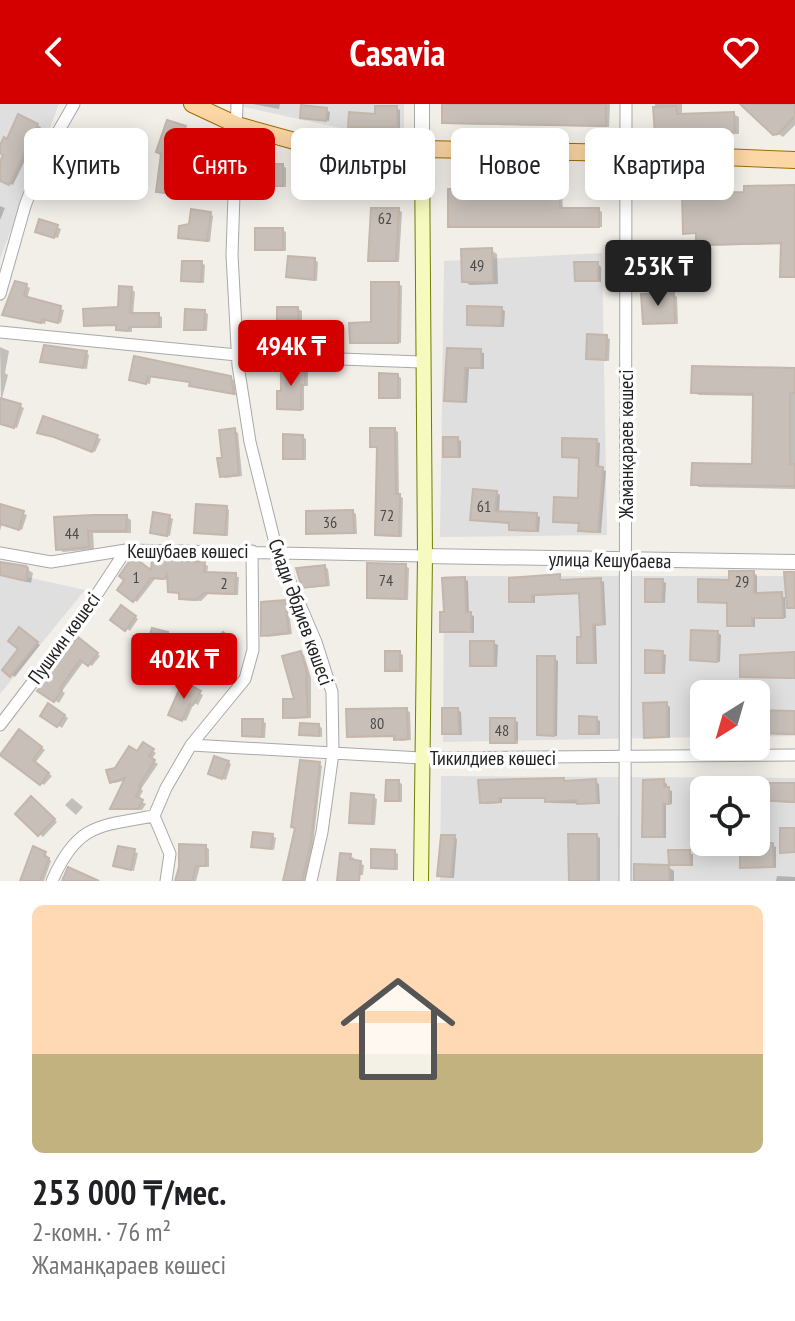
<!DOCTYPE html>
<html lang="ru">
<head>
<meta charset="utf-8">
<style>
  body { margin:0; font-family:"PT Sans Narrow",sans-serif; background:#f6f6f6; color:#202124; height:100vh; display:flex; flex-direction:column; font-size:30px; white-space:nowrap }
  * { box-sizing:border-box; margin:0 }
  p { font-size:26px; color:#757577 }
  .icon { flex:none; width:44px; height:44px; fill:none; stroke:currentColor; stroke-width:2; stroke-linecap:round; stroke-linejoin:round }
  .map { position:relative; height:777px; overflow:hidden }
  .side { display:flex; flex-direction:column; background:#fff; flex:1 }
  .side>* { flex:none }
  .banner { position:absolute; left:24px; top:24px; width:748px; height:72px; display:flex; gap:16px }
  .needle { width:52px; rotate:217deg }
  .fabs { position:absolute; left:690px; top:576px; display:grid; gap:16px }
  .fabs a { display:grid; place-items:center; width:80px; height:80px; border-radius:12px; background:#fff; box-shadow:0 4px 20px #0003; font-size:40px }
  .price { position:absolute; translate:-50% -68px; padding:0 18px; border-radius:8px; background:#d40000; color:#fff; font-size:26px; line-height:52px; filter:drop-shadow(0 2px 4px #0008) }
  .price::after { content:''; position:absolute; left:50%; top:48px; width:24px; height:18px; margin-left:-12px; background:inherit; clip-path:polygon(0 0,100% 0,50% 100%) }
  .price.active { background:#222; color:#fff }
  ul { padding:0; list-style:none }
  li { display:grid; align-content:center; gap:16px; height:424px; padding:0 32px }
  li+li { border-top:2px solid #e0e0e0 }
  li span { display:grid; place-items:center; height:248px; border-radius:12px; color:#555 }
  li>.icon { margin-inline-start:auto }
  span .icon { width:144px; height:144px; fill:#fffc; stroke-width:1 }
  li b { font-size:34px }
  .chip { padding:0 28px; border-radius:12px; background:#fff; box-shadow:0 4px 20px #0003; font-size:28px; line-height:72px }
  .chip.active { background:#d40000; color:#fff }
  header { display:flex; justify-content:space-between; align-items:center; height:104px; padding:0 32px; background:#d40000; color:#fff; font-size:36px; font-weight:700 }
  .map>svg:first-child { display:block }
  .residential { fill:#e0dfdf; fill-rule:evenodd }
  .shadow { fill:#0003 }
  .building { fill:#c7bfb8; stroke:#c4b6ab; stroke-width:2 }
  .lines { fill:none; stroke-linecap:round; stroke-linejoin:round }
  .minor-casing { stroke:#a9a9a9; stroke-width:13 }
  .tertiary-casing { stroke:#a9a9a9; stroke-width:16 }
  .secondary-casing { stroke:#707d05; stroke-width:16 }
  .primary-casing { stroke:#a06b00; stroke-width:18 }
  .minor { stroke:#fff; stroke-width:11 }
  .tertiary { stroke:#fff; stroke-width:14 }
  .secondary { stroke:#f7fabf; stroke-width:14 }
  .primary { stroke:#fcd6a4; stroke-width:16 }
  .labels { text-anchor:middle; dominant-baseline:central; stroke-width:7; stroke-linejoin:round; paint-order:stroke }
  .number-label { font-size:16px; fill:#4b4948 }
  .street-label { font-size:20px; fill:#222; stroke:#fff }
</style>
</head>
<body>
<header><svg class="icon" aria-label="back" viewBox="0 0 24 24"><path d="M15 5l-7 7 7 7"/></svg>Casavia<svg class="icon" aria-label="heart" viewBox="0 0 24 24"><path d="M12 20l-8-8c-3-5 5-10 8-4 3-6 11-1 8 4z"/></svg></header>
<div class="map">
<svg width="795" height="777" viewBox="0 0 795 777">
  <rect width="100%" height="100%" fill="#f2efe9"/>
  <path class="residential" d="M0 0H59L0 155Z
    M230 0H404V38Z
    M602 149 607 431 440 433 444 157Z
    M0 467 85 486 0 590Z
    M444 472H795V632L756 633V590H704V633L443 638Z
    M441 672 795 674V777H440ZM704 686H756V738H704Z"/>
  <path class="shadow" d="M252 0H280L279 5Z
    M444 0H610L609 23 448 20 444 18Z
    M655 0H682V12L733 10 739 13V30L662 32 657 29Z
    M753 0H795V21L783 33 777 29Z
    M396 4 400 6V24L350 22Z
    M326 6 330 8 329 17 302 13Z
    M19 13 41 23 13 81 0 76V63L5 50 0 45 8 38Z
    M185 24 188 26 183 40 192 44 183 69 186 70 183 92 162 89 158 87Z
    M133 35 136 37 131 55 112 49Z
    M94 53 98 55 94 65 88 63 76 94 70 92 74 67Z
    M283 62 286 64V83L264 81Z
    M795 83V174L782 172 783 140 702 142 698 140V130L685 128 746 90Z
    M559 86 562 88 563 106H599L602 108V123L454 124 450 122Z
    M0 102 5 104 0 116Z
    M398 106 402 108 399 158H373L370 156Z
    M210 110 213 112 210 138 183 134 191 121Z
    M57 123 61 125 58 134 41 129Z
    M282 126 286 128V147L257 145Z
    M491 146 497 150 498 180 470 181 464 177Z
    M315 156 318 158 317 177 288 172Z
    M201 159 205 161 204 179 183 176Z
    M598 160 601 163V178L577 175Z
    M398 180 402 182 401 239 352 238 373 220Z
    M26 182 30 184 27 195 64 206 61 219 46 216 45 220 8 212Z
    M131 185 135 188 133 211H158L162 213V224H132V228L122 227 118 222 86 221 120 205Z
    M674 191 677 193 678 220 644 219Z
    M298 205 302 207V226L279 224Z
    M501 205 505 207 504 223 469 220Z
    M204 208 208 210 207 227 186 225Z
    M606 233 610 235 609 257 588 254Z
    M0 243 9 247 5 269 8 271 1 298Z
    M449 246 484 249V265H469L467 299 446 296Z
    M86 249 89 251 87 265 43 257Z
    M136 254 230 274 234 276 236 291 195 283 192 279 151 273 150 280 135 277Z
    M304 265 308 267V282H304V306H283L279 304 283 289Z
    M795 266V385L699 383 693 380 754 362 755 292 699 291 693 288Z
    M398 272 401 274V295L381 293Z
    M20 302 24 304 17 324 4 320Z
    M44 315 101 335 95 348 60 334Z
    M234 326 238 329 242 372 225 374 222 372 224 355Z
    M394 326 398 328 399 392 403 394 402 433 381 432 377 430 379 344 372 342Z
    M303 333 306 335V356L285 354Z
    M457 335 461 337V354L445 352Z
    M596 337 600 339 599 364 606 367 601 429 584 428 580 426V420L555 417 580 396 581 354 564 352Z
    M497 389 500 391 499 409 536 411 540 413 539 428 515 427 511 425V420L472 415Z
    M0 402 27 411 22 426 2 420 0 427Z
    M226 404 229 406 228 432 196 428Z
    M353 408 356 410 357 430 308 429Z
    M126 413 131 416V429H93L94 445 63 448 58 445 56 415Z
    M169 413 173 415 170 432 152 428Z
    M0 460 25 464 33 469 31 479 0 470Z
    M204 460 208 462 207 470 239 473 238 491 208 490 201 497 184 496 181 494V490L170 487V476L155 475 137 498 134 496 153 469Z
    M405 462 409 464 408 496 369 493Z
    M325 463 328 465 330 482 307 484 304 482Z
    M753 469 757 471V491L785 493 786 514 755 515V523H733L729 521V499L700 497 731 478Z
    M559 473 563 478 600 476 604 478 606 521 596 522 597 560 579 558 583 535 581 490 535 492V499L511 497Z
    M464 475 468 477 469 510 474 512V529H446L442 527 446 510Z
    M662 477 666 479 665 499 647 496Z
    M284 498 288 500 292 530 267 533 263 531Z
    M122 503 138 515 130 527 113 515Z
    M23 528 40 541 15 573 5 566 21 544Z
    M718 529 721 531 720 558 692 555Z
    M167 530 170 532 163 556 150 552Z
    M223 530 236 539 227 552 214 543Z
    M82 538 100 552 92 562 84 557 62 587 65 589 59 599 40 587Z
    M494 539 498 541 497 563 472 561Z
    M301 549 304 551 311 574V614L289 615 285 613 297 597Z
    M399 549 403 551V568H391L387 566Z
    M662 549 666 551 665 570 647 568Z
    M795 550V575L742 572Z
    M554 554 558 557 557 632H542L539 630Z
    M184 580 203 591 198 601 194 599 186 617 171 610Z
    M666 600 670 603V634H650L646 632Z
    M49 602 68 614 62 624 43 612Z
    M406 606 410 608 411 636 400 637 396 633 349 632Z
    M458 606 461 608 462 631H448L444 629Z
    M701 607H704V628L701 626Z
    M795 609V631L767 630V634L756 633V615Z
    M596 615 600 617V631L581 629Z
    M514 616 518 618V640L492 638Z
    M262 617 266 619 265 634 244 631Z
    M319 622 322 624V633L301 630Z
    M23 630 45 646 35 659 52 672 44 681 41 679Z
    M144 641 156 649 151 656 158 660 141 685 143 687 138 696 146 700 142 706H116L113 704 127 676 115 679 111 677 116 665 138 650Z
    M228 658 231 660 226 676 214 671Z
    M319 660 322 662 313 741 305 777H285Z
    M595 677 599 680 600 700 551 699 547 695H502V699L485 700 482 698 480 678Z
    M663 677 667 680V685L672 687V700L666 701V734H648L644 732Z
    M399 678 402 680V698H391L387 696Z
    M696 678H714L717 680V686H704V692H700L696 690Z
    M740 680 795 681V699L756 697V686H740Z
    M373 693 377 695 375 721 351 718Z
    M72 694 83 703 76 711 65 701Z
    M35 697 57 718 43 733 17 710Z
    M272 732 276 734 274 746 253 742Z
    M597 732 600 734V777H571Z
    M454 733 457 735 454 774 443 773 439 771Z
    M772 741 776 743V764L742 762Z
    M206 743 209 745V763L200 762 196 777H175Z
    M120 744 138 749 134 767 119 763Z
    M395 748 398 750V766L373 763Z
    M670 748 693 750V762H671Z
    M45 749 51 757 44 777H22Z
    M350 752 354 754 353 758 364 761 363 771H343Z
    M668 763 674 767V777H634Z
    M777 772 795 773V777H776Z"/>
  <path class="building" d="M442 0H606V22L442 19Z
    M740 0H795V12L778 30 773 31Z
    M301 1 327 4 326 17 300 14Z
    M375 2H397V23H348L349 8 375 10Z
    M676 2 677 10 734 8 735 28 655 31 653 3Z
    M18 10 38 20 9 81 0 77V58L3 51 0 49V41L4 33 7 35Z
    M167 16 186 22 181 37 189 40 180 66H183L180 91 156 88 161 50 156 48Z
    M112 27 134 34 127 54 106 48Z
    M79 46 95 51 90 65 85 63 72 93 65 91 66 85 53 80 61 59 73 64Z
    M262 60H283V82H262Z
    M795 81V173H780L781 139 696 141V129L683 130 682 89 744 88V82Z
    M559 84 560 104H599V123H448V85Z
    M371 104H399L396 157H368Z
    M191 105 211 108 207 137 178 134 179 122 189 120Z
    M39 115 58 121 54 134 35 128Z
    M255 124H283V146H255Z
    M492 144 493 178H462L461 145Z
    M288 152 315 154 314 176 286 173Z
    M182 157H202L201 178 181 177Z
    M574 158H598V177H575Z
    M15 177 27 180 24 192 61 202 58 219 42 215 41 219 2 211Z
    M371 178H399L398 239H350L349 219 371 218Z
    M119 182 132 183 130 209H159V223H129L128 227 116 226V221L84 222 83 205 118 203Z
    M674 189 675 219 643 220 641 190Z
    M467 202 502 203 501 222 467 221Z
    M277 203H298L299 225H277Z
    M185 205 205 206 204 226H184Z
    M587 230 607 231 606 256 586 255Z
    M44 241 87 247 83 264 40 258Z
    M447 244 481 245V264H465L464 298 444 297Z
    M134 252 231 272 234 290 189 282 190 278 148 272 146 280 129 276Z
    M692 262 795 264V289H790V360H795V382L691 381 692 359 752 360 753 290 691 289Z
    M281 263H305V281H301V306L277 305V287H281Z
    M379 269 398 270V294H379Z
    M0 294 21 300 14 324 0 320Z
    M43 312 98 331 92 348 54 333 37 329Z
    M235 324 239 371 220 373 217 354H222L219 326Z
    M370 324H395L396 390H400L399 432 375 431 377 343H370Z
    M283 330 303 331V355H283Z
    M443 333H458V353H443Z
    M562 334 597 335 596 362 603 363 598 428 578 427 579 419 553 418 554 393 578 394 579 354 562 353Z
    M473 385 497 387 495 407 537 409 536 427 509 426V419L470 416Z
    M0 400 24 407 19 426 0 420Z
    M196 400 227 402 225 431 194 429Z
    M353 406 354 429 306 430V407Z
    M153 408 170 411 167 432 150 429Z
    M93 411H127L126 427H88L89 443 56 446 54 413Z
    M131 455H136L151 466 152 455 205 458 204 468 236 469 235 490 204 489 196 496 179 495V489L168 488 167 470 164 475 151 474 133 498 117 486 124 476 119 472Z
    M0 458 26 462 28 464 26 477 0 471Z
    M367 459 406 460 405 495 367 494Z
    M325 461 327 481 302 484 296 464Z
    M729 467H754V489L782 488 783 514H752V522H727V499L698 498V475L729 476Z
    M784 468H795V504H787Z
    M560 470V476L601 474 603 520 593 521 594 559H577V533H581L579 489 532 491V498H509V474Z
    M465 473 466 508H471V528H440V508H444L442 474Z
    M645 475H663L662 498H645Z
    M285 496 289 529 261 532V498Z
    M121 501 136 512 125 527 110 516Z
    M19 523 38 538 10 573 2 566 18 545 8 537Z
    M152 524 168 528 160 556 144 551Z
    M691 526 718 527 717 558 690 556Z
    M223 528 234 536 222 552 211 544Z
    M78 533 98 549 88 562 80 556 60 584 62 586 54 598 37 587Z
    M470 537H494V562H470Z
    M645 546 663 547 662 569H645Z
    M301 547 308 573H306L308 613 283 614V595H294L282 552Z
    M385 547H400V567H385Z
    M795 548V574L740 573V551Z
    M537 552H555L554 632 537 631Z
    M183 577 201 587 193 601 190 599 182 617 168 611Z
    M667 598V633L644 634 643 599Z
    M48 599 65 611 57 623 40 612Z
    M407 604 408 635 394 636V632L347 633 346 605Z
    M442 604H458L459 630H442Z
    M756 606 795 607V630L756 629Z
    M579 612 597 613V630H579Z
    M490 614H515V639H490Z
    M242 615H263L262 633 242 632Z
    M300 619 319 620V632L299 631Z
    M19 625 42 643 33 656 49 669 40 681 0 651Z
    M143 638 154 645 149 652 155 656 139 682 141 683 136 692 143 696 138 705H110L125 674 110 679 106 666 115 664 129 642 137 647Z
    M214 652 229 657 222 675 208 670Z
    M300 656 320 658 311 739 302 777H283L295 724 291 723Z
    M564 674V677L596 675 597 699 577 700V696L545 698V694H499V698L480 699 478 676Z
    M664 675V683H669V700H663V733H642L643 676Z
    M386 676H399V697H385Z
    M756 679H795V698L756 696Z
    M351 689 374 691 372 720 349 719Z
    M31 692 55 715 38 732 15 710Z
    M780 724H795V748L780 749Z
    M253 728 273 730 271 745 251 743Z
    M568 730H597V777H569Z
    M441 731H455L451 773 437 772Z
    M740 739H773V763L740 764Z
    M179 740 206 741V762H196L192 777H175L179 763Z
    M33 742 46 748 44 752 49 754 40 777H20Z
    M118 742 135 745 131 766 113 762Z
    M371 745 395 746V765L371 764Z
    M668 746H690V761H669Z
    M340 749 351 750 350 755 361 757 359 777H337Z
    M634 760 669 761V777H634Z
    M68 763 99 777H62Z"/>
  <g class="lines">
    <g class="minor-casing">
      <path id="minor" d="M237 0 232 151 238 261 250 338 277 447 316 538 332 588 333 649 322 728 311 777
        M0 190 25 102 43 54 74 0
        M0 228 237 251 421 258
        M0 449 51 458 126 446 425 452
        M0 621 80 516 126 446
        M191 641 421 654 795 651
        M52 777C77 720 98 722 154 712
        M166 777 170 750 154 712 166 684 191 641 245 575 253 546 252 447
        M625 777 626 0"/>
    </g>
    <g class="tertiary-casing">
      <path id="tertiary" d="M422 45V0
        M425 452 795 458"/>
    </g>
    <g class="secondary-casing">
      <path id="secondary" d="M421 777 425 452 422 45"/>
    </g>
    <g class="primary-casing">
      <path id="primary" d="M192 0 237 21 298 38 422 45 625 49 795 56"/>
    </g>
    <use href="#minor" class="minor"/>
    <use href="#tertiary" class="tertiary"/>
    <use href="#secondary" class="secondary"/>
    <use href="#primary" class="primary"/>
  </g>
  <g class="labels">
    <g class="number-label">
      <text x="385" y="114">62</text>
      <text x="477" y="161">49</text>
      <text x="484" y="402">61</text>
      <text x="387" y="411">72</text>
      <text x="330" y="418">36</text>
      <text x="72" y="429">44</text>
      <text x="136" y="473">1</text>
      <text x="386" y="476">74</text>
      <text x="742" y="477">29</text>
      <text x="224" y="479">2</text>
      <text x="377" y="619">80</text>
      <text x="502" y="626">48</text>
    </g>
    <g class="street-label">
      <text transform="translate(626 340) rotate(-90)">Жаманқараев көшесі</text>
      <text x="188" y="447">Кешубаев көшесі</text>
      <text transform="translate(610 456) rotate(1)">улица Кешубаева</text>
      <text transform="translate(301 508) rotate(70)">Смади Әбдиев көшесі</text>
      <text transform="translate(64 534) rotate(-54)">Пушкин көшесі</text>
      <text x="493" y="654">Тикилдиев көшесі</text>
    </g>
  </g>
</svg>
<div class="fabs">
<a><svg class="needle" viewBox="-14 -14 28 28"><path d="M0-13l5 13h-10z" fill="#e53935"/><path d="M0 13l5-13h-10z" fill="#757577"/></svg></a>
<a><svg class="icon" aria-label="locate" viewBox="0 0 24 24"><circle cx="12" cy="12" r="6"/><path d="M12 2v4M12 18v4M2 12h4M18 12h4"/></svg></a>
</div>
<b class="price active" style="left:658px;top:204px">253K ₸</b>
<b class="price" style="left:291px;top:284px">494K ₸</b>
<b class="price" style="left:184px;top:597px">402K ₸</b>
<div class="banner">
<a class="chip">Купить</a>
<a class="chip active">Снять</a>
<a class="chip">Фильтры</a>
<a class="chip">Новое</a>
<a class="chip">Квартира</a>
</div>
</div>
<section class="side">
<ul>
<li><span style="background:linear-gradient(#ffd9b3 60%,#c2b280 0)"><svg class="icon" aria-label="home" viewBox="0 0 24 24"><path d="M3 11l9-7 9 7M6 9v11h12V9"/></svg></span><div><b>253 000 ₸/мес.</b><p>2-комн. · 76 m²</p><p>Жаманқараев көшесі</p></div></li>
</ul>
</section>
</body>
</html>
